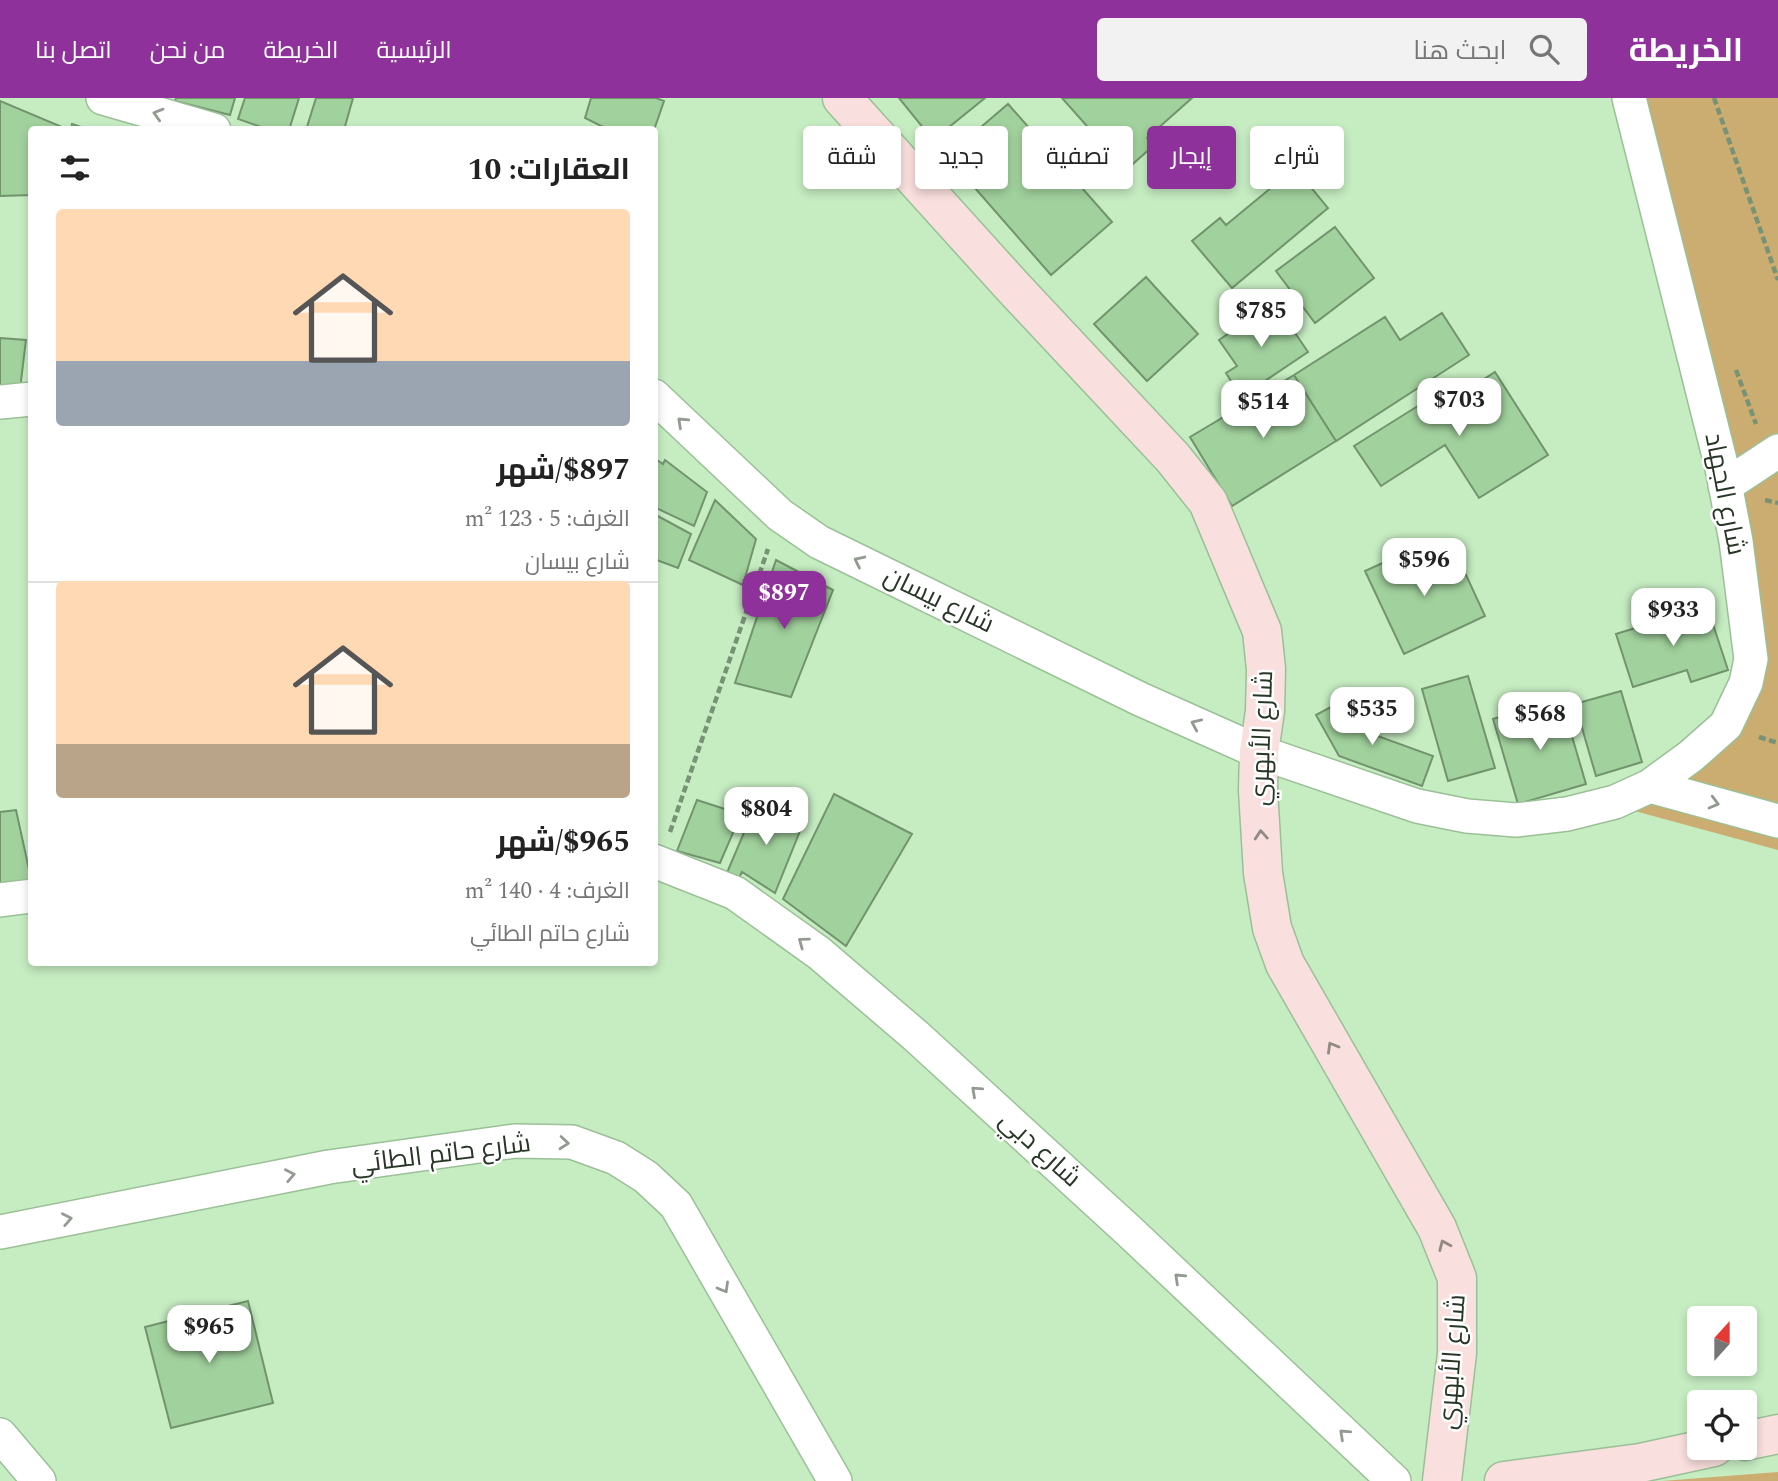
<!DOCTYPE html>
<html lang="ar">
<head>
<meta charset="utf-8">
<style>
  body { margin:0; font-family:Spectral,Cairo,serif; background:#f2f2f2; color:#222; direction:rtl; height:100vh; display:flex; flex-direction:column; font-size:26px; white-space:nowrap }
  * { box-sizing:border-box; margin:0 }
  p { font-size:23px; color:#767676 }
  .icon { flex:none; width:38px; height:38px; fill:none; stroke:currentColor; stroke-width:2; stroke-linecap:round; stroke-linejoin:round }
  .map { position:relative; flex:1; overflow:hidden; direction:ltr }
  .drawer { position:absolute; left:28px; top:28px; width:630px; height:840px; display:flex; flex-direction:column; background:#fff; border-radius:7px; box-shadow:0 4px 10px #0003; direction:rtl }
  .drawer>* { flex:none }
  .hud { position:absolute; left:679px; top:28px; width:665px; height:63px; direction:rtl; display:flex; gap:14px }
  .needle { width:46px; rotate:21deg }
  .controls { position:absolute; left:1687px; top:1208px; display:grid; gap:14px }
  .controls a { display:grid; place-items:center; width:70px; height:70px; border-radius:7px; background:#fff; box-shadow:0 4px 10px #0003; font-size:35px }
  .price { position:absolute; translate:-50% -60px; padding:0 16px; border-radius:14px; background:#fff; color:#222; font-size:23px; line-height:46px; filter:drop-shadow(0 2px 4px #0008) }
  .price::after { content:''; position:absolute; left:50%; top:42px; width:21px; height:16px; margin-left:-10px; background:inherit; clip-path:polygon(0 0,100% 0,50% 100%) }
  .price.on { background:#8e319b; color:#fff }
  ul { padding:0; list-style:none }
  li { display:grid; align-content:center; gap:14px; height:371px; padding:0 28px }
  li+li { border-top:2px solid #e0e0e0 }
  li span { display:grid; place-items:center; height:217px; border-radius:7px; color:#555 }
  li>.icon { margin-inline-start:auto }
  span .icon { width:126px; height:126px; fill:#fffc; stroke-width:1 }
  li b { font-size:30px }
  h2 { display:flex; justify-content:space-between; align-items:center; height:84px; padding:0 28px; font-size:30px }
  .chip { padding:0 24px; border-radius:7px; background:#fff; box-shadow:0 4px 10px #0003; font-size:24px; line-height:63px }
  .chip.on { background:#8e319b; color:#fff }
  header { display:flex; align-items:center; gap:42px; box-sizing:border-box; height:98px; padding:0 35px; background:#8e319b; color:#fff }
  header strong { font-size:33px }
  nav { display:flex; gap:38px; margin-inline-start:auto; font-size:24px }
  .search { width:490px; height:63px; background:#f2f2f2; display:flex; align-items:center; gap:18px; box-sizing:border-box; padding:0 24px; border-radius:7px; color:#767676; font-size:26px }
  .map>svg:first-child { display:block }
  .green { fill:#ccad71 }
  .building { fill:#a1d19d; stroke:#71946d; stroke-width:2 }
  .lines { fill:none; stroke-linecap:round; stroke-linejoin:round }
  .street-casing { stroke:#9bc097; stroke-width:36 }
  .secondary-casing { stroke:#9bc097; stroke-width:41 }
  .path { stroke:#779275; stroke-width:4.5; stroke-dasharray:7 3.5; stroke-linecap:butt }
  .street { stroke:#fff; stroke-width:33 }
  .secondary { stroke:#f9dfdd; stroke-width:38 }
  .oneway { stroke:#939a92 }
  .oneway2 { stroke:#908a82 }
  .labels { text-anchor:middle; dominant-baseline:central; stroke-width:5; stroke-linejoin:round; paint-order:stroke }
  .street-label { font-size:26px; fill:#273626; stroke:#fff }
</style>
</head>
<body>
<header>
<strong>الخريطة</strong>
<div class="search"><svg class="icon" aria-label="search" viewBox="0 0 24 24"><circle cx="10" cy="10" r="6"/><path d="M15 15l6 6"/></svg>ابحث هنا</div>
<nav><a>الرئيسية</a><a>الخريطة</a><a>من نحن</a><a>اتصل بنا</a></nav>
</header>
<div class="map">
<svg width="1778" height="1383" viewBox="0 0 1778 1383">
  <rect width="100%" height="100%" fill="#c6ecc2"/>
  <path class="green" d="M1623 0H1778V752L1631 712 1761 571Z
    M1778 1374V1383H1662Z"/>
  <path class="building" d="M176 0H235L230 17 175 3Z
    M245 0H299L289 32H270L238 21Z
    M316 0H353L344 32H306Z
    M591 0H656L664 3 654 32H609L585 20Z
    M899 0H985L933 42Z
    M1062 0H1192L1147 40 1153 48 1126 72Z
    M0 3 62 29 61 32H32V97L0 98Z
    M1008 6 1112 124 1051 177 947 58Z
    M72 26 90 32H71Z
    M1295 70 1328 110 1232 190 1192 143 1220 120 1226 127Z
    M1335 129 1374 180 1315 225 1276 173Z
    M1146 179 1198 236 1147 283 1094 226Z
    M1274 204 1308 254 1241 299 1226 275 1237 268 1219 242Z
    M1442 215 1469 257 1336 343 1294 277 1385 219 1400 242Z
    M0 240 26 242 20 291 0 292Z
    M1495 274 1548 357 1479 400 1445 347 1381 388 1354 348 1437 296 1444 307Z
    M1294 277 1336 343 1232 408 1190 339Z
    M654 360 663 366 665 362 707 394 694 428 654 409Z
    M715 402 756 441 743 487 689 462Z
    M654 416 691 436 678 470 654 461Z
    M1413 451 1421 469 1455 453 1485 518 1404 556 1365 473Z
    M776 462 833 492 791 599 735 585Z
    M1707 508 1728 572 1691 584 1687 572 1633 589 1616 536Z
    M1468 578 1495 670 1448 683 1422 591Z
    M1621 593 1642 664 1596 678 1575 606Z
    M1561 601 1586 686 1518 706 1493 621Z
    M1344 602 1361 632 1433 658 1422 688 1339 658 1316 617Z
    M834 696 912 736 846 848 783 801Z
    M735 699 748 700 720 765 677 753 697 702 728 712Z
    M757 704 804 723 775 795 742 774 738 782 726 777Z
    M16 712 32 785 0 793V714Z
    M248 1203 273 1305 171 1330 145 1229Z"/>
  <g class="lines">
    <g class="street-casing">
      <path id="street" d="M103 0 214 32
        M654 298 780 417 819 444 1140 601 1259 654 1417 708 1467 718 1516 722 1567 716 1615 704 1650 688 1691 658 1726 627 1746 585 1751 561 1736 443 1722 370 1629 0
        M0 304 32 301
        M1725 388 1778 353
        M1650 688 1778 723
        M654 763 735 795 819 855 916 938 1129 1133 1394 1383
        M0 802 32 798
        M0 1134 329 1069 515 1043 572 1044 616 1060 646 1079 676 1107 835 1383
        M0 1337 39 1383"/>
    </g>
    <g class="secondary-casing">
      <path id="secondary" d="M842 0 1012 188 1173 360 1208 404 1262 533 1266 571 1265 613 1259 654 1258 692 1263 775 1272 830 1285 866 1437 1130 1457 1180V1255L1442 1383
        M1745 1343 1778 1336
        M1504 1383 1640 1365 1714 1349"/>
    </g>
    <path class="path" d="M1714 0 1778 182
      M1736 272 1756 326
      M1765 402 1778 405
      M1759 639 1778 645
      M670 734 768 451"/>
    <use href="#street" class="street"/>
    <use href="#secondary" class="secondary"/>
  </g>
  <defs><path id="oneway-chevron" d="M-2-3.5L2.5 0L-2 3.5" fill="none" stroke-width="1.6" stroke-linecap="round" stroke-linejoin="round" transform="scale(1.75)"/></defs>
  <g class="oneway">
    <use href="#oneway-chevron" transform="translate(158 16) rotate(-164)"/>
    <use href="#oneway-chevron" transform="translate(682 324) rotate(-137)"/>
    <use href="#oneway-chevron" transform="translate(859 463) rotate(-154)"/>
    <use href="#oneway-chevron" transform="translate(1196 626) rotate(-156)"/>
    <use href="#oneway-chevron" transform="translate(1714 705) rotate(15)"/>
    <use href="#oneway-chevron" transform="translate(803 844) rotate(-144)"/>
    <use href="#oneway-chevron" transform="translate(976 993) rotate(-138)"/>
    <use href="#oneway-chevron" transform="translate(564 1045) rotate(5)"/>
    <use href="#oneway-chevron" transform="translate(290 1077) rotate(-11)"/>
    <use href="#oneway-chevron" transform="translate(67 1121) rotate(-11)"/>
    <use href="#oneway-chevron" transform="translate(1179 1180) rotate(-137)"/>
    <use href="#oneway-chevron" transform="translate(724 1190) rotate(60)"/>
    <use href="#oneway-chevron" transform="translate(1344 1336) rotate(-137)"/>
  </g>
  <g class="oneway2">
    <use href="#oneway-chevron" transform="translate(1261 737) rotate(-94)"/>
    <use href="#oneway-chevron" transform="translate(1332 949) rotate(-120)"/>
    <use href="#oneway-chevron" transform="translate(1444 1147) rotate(-114)"/>
  </g>
  <g class="labels">
    <g class="street-label">
      <text transform="translate(1725 396) rotate(79)">شارع الجهاد</text>
      <text transform="translate(939 502) rotate(26)">شارع بيسان</text>
      <text transform="translate(1262 640) rotate(-88)">شارع الأبهري</text>
      <text transform="translate(1040 1051) rotate(42)">شارع دبي</text>
      <text transform="translate(441 1056) rotate(-7)">شارع حاتم الطائي</text>
      <text transform="translate(1452 1264) rotate(-86)">شارع الأبهري</text>
    </g>
  </g>
</svg>
<div class="controls">
<a><svg class="needle" viewBox="-14 -14 28 28"><path d="M0-13l5 13h-10z" fill="#e53935"/><path d="M0 13l5-13h-10z" fill="#767676"/></svg></a>
<a><svg class="icon" aria-label="locate" viewBox="0 0 24 24"><circle cx="12" cy="12" r="6"/><path d="M12 2v4M12 18v4M2 12h4M18 12h4"/></svg></a>
</div>
<b class="price" style="left:1261px;top:251px">$785</b>
<b class="price" style="left:1459px;top:340px">$703</b>
<b class="price" style="left:1263px;top:342px">$514</b>
<b class="price" style="left:1424px;top:500px">$596</b>
<b class="price on" style="left:784px;top:533px">$897</b>
<b class="price" style="left:1673px;top:550px">$933</b>
<b class="price" style="left:1372px;top:649px">$535</b>
<b class="price" style="left:1540px;top:654px">$568</b>
<b class="price" style="left:766px;top:749px">$804</b>
<b class="price" style="left:209px;top:1267px">$965</b>
<div class="hud">
<a class="chip">شراء</a>
<a class="chip on">إيجار</a>
<a class="chip">تصفية</a>
<a class="chip">جديد</a>
<a class="chip">شقة</a>
</div>
<section class="drawer">
<h2>العقارات: 10<svg class="icon" aria-label="filters" viewBox="0 0 24 24"><path d="M4 7h16M4 17h16"/><circle cx="9" cy="7" r="2"/><circle cx="15" cy="17" r="2"/></svg></h2>
<ul>
<li><span style="background:linear-gradient(#ffd9b3 70%,#9aa5b1 0)"><svg class="icon" aria-label="home" viewBox="0 0 24 24"><path d="M3 11l9-7 9 7M6 9v11h12V9"/></svg></span><div><b>$897/شهر</b><p>الغرف: 5 · 123 m²</p><p>شارع بيسان</p></div></li>
<li><span style="background:linear-gradient(#ffd9b3 75%,#b9a48a 0)"><svg class="icon" aria-label="home" viewBox="0 0 24 24"><path d="M3 11l9-7 9 7M6 9v11h12V9"/></svg></span><div><b>$965/شهر</b><p>الغرف: 4 · 140 m²</p><p>شارع حاتم الطائي</p></div></li>
</ul>
</section>
</div>
</body>
</html>
